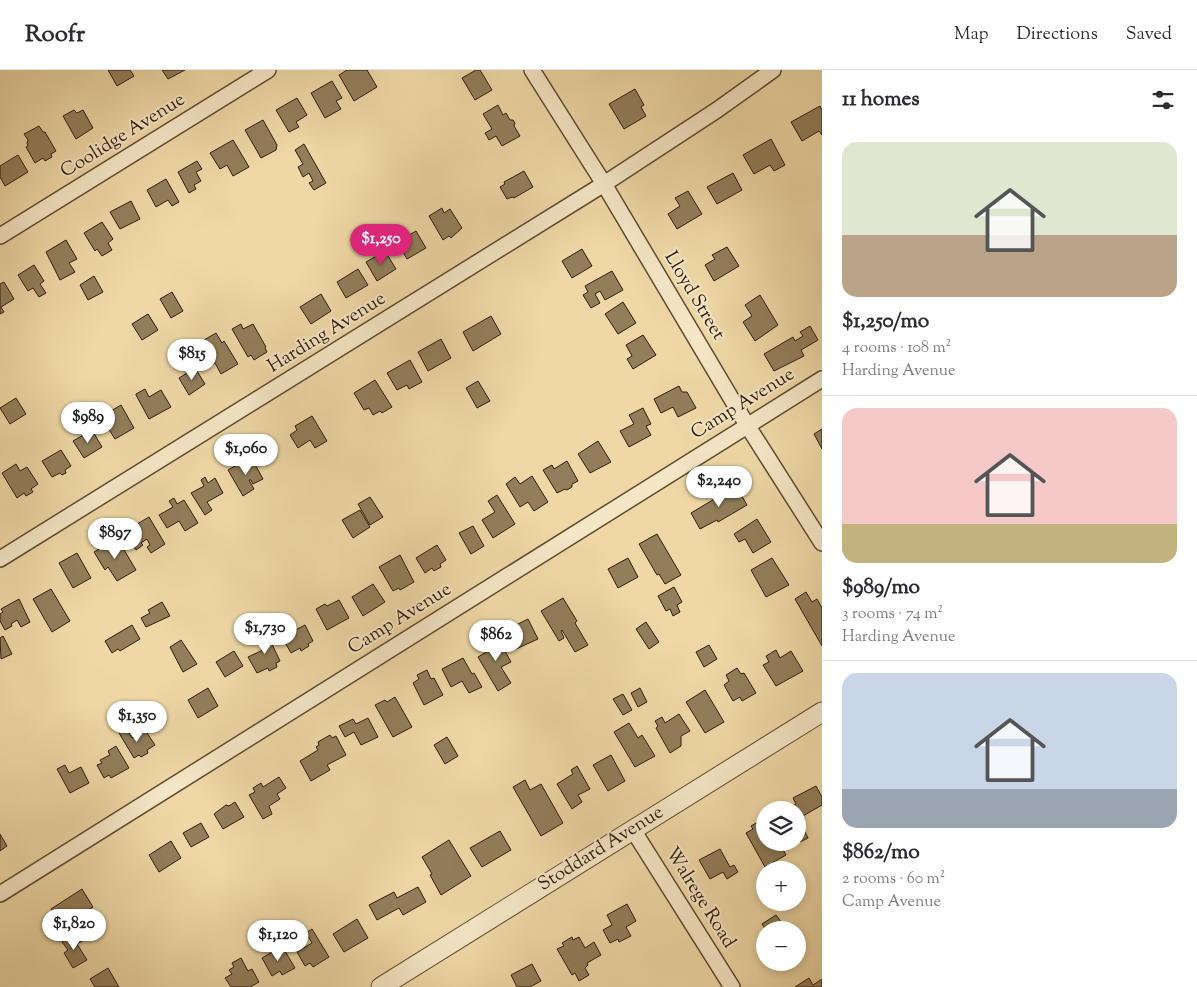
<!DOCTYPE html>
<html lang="en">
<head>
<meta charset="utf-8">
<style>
  body { margin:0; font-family:"Sorts Mill Goudy",serif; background:#f2f2f3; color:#2b2b33; height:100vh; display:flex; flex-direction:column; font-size:19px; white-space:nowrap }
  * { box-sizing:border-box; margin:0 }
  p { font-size:16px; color:#7c7c81 }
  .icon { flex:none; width:28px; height:28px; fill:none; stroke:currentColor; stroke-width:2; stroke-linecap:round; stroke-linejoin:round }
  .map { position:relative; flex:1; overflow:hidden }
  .details { display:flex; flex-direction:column; background:#fff; width:375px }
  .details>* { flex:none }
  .tools { position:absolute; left:756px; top:731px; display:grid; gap:10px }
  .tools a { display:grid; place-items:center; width:50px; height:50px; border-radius:50%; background:#fff; box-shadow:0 2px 8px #0003; font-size:25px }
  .price { position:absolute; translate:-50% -42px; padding:0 11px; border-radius:18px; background:#fff; color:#222; font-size:16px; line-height:32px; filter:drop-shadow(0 1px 2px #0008) }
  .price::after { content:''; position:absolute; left:50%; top:30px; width:15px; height:11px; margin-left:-8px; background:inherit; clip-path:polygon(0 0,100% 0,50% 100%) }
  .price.selected { background:#db2777; color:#fff }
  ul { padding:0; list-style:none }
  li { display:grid; align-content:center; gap:10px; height:265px; padding:0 20px }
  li+li { border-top:1px solid #e1e1e2 }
  li span { display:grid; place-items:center; height:155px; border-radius:15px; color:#555 }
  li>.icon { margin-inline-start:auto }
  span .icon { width:90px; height:90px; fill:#fffc; stroke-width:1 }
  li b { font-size:21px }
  h2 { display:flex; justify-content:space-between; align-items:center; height:60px; padding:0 20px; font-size:21px }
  header { display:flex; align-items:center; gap:30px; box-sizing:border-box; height:70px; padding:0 25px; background:#fff; border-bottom:1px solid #e1e1e2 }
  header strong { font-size:24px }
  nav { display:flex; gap:28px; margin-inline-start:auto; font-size:18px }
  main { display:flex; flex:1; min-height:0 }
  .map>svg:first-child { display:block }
  .building { fill:#927e5b; stroke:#2e1c09 }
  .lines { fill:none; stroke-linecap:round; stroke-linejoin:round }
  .minor-casing { stroke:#5e4b30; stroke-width:18 }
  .tertiary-casing { stroke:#5e4b30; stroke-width:21 }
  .minor { stroke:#f5e6c5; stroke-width:15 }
  .tertiary { stroke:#f5e6c5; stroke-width:19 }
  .labels { text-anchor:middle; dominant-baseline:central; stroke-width:4; stroke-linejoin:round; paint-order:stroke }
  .street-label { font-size:19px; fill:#2e1c09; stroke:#f5e6c5 }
</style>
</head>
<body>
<header>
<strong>Roofr</strong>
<nav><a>Map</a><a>Directions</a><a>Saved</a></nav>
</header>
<main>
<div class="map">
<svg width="822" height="917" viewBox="0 0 822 917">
  <rect width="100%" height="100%" fill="#efd8a6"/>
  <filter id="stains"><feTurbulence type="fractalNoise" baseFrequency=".004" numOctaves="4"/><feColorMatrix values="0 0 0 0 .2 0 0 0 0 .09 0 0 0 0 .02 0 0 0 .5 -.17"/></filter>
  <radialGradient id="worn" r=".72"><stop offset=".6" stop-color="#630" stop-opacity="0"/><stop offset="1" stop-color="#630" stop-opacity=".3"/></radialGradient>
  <path class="building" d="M108 0H130L134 6 117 16Z
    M162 0H185L168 9Z
    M347 0H367L377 17 354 31 339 5Z
    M476 0H480L492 20 475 30 462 8Z
    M332 11 342 28 336 31 341 39 325 48 311 23Z
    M635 19 644 35 641 37 646 46 624 59 609 34Z
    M297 28 307 45 296 52 299 57 289 62 276 40Z
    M498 35 503 45 506 43 510 50H513L515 53 514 56 520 66 502 76 496 66 489 70 485 63 492 59 483 44Z
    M820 36 822 40V65L819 61 802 71 791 52Z
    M74 40 77 43 83 40 93 58 76 69 63 46Z
    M263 50 277 75 276 80 261 88 245 60Z
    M39 56 43 62H45L56 81 51 84 52 87 45 91 43 88 35 93 26 77 28 76 27 73 28 70 24 64Z
    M771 69 785 95 774 101 770 95 754 104 743 85Z
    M233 70 249 97 233 106 227 95 220 99 210 83Z
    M304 74 326 113 314 120 309 113 313 111 309 103 303 107 298 97 303 94 295 80Z
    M18 85 28 102 5 116 0 107V96Z
    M197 91 202 99 196 102 201 111 194 115 196 119 189 123 178 102Z
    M524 101 533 117 514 128 512 127 507 129 500 117 505 114 504 112Z
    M733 103 742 120 717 134 707 117Z
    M166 109 179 132 172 136 168 130 156 137 147 120Z
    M688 121 702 144 677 159 668 144 680 136 675 128Z
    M131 131 140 149 120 159 110 142Z
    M442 138 444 143 450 139 462 158 451 168 449 166 443 170 429 146Z
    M102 152 113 169 108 173 112 180 102 186 97 179 95 181 84 163Z
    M416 161 426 178 407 189 397 172Z
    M66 170 77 189 69 193 75 202 60 210 46 182Z
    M727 177 739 196 714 211 705 195 715 189 712 185Z
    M582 179 592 196 572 208 562 191Z
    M385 181 396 199 377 211 366 192Z
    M34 195 44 211 40 214 46 223 39 227 33 218 28 221 18 205Z
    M358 199 368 215 346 228 337 212Z
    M612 201 623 220 605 230 600 221 595 224 600 233 591 238 583 225 588 222 585 216Z
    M94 206 103 222 88 230 80 215Z
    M4 212 14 229 1 237 4 242 0 244V214Z
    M172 222 183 241 171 248 160 229Z
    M321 224 331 241 311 254 300 237Z
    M760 225 778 255 755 271 743 252 752 246 745 235Z
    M623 232 636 253 618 264 605 244Z
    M148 244 158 260 142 270 132 254Z
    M491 246 501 264 473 281 463 262Z
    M241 254 243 259 253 254 266 277 265 278 267 282 254 290 251 285 248 287 232 259Z
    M810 256 818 270 801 280 804 286 774 301 764 284 793 267 795 271 803 266 800 262Z
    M216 263 222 273 224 271 238 294 221 304 215 293 210 296 203 284 210 280 204 270Z
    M643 265 656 285 633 299 627 289 632 286 626 275Z
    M441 269 451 288 428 301 418 282Z
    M410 290 422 312 409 319 407 315 397 320 387 303Z
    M195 298 205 314 189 325 179 308Z
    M375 310 392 337 382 343 380 341 373 345 369 338 364 340 354 323Z
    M478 311 490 331 477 338 466 318Z
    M679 316 682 322H687L696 338 678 347 673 337 661 343 654 329Z
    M145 319 149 327 161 320 171 337 149 349 136 325V324Z
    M16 328 26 344 10 354 0 338Z
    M121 335 134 358 115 369 101 347Z
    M643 338 651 354 646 356 651 365 629 377 620 361 634 354 629 345Z
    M312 346 327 371 315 378 310 370 298 378 290 365 297 360 295 356Z
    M822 359V379L814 364Z
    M92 360 102 377 84 388 73 371Z
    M598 371 611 392 590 403 578 384Z
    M61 380 71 396 65 400 66 403 62 405 60 403 52 407 42 391Z
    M251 387 263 409 253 414 251 410H249L254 419 243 426 228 400Z
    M567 391 578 411 572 414V417L567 420 565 419 557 423 543 400 552 395 554 399Z
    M16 394 20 401 27 397 38 414 31 419 33 422 26 426 24 423 17 428 2 403Z
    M532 406 548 432 534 441 528 432 520 437 506 414 515 407 520 414Z
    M205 407 208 413 215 408 223 423 207 432 212 440 205 445 191 423 204 416 201 410Z
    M736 416 747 435 718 452 717 450 700 459 691 443Z
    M497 425 515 454 493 468 482 450 495 442 488 431Z
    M370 427 383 447 370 455 358 434Z
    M174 428 177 434 184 430 198 453 185 461 179 451 167 458 159 445 173 437 169 431Z
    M360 440 370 457 353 468 342 450Z
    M149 447 165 474 151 483 147 477 150 475 147 469 141 473 143 475 136 480 127 464 139 457 137 454Z
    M757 449 771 472 753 483 745 469 739 472 734 464Z
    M473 456 484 476 471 484 459 463Z
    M657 464 681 505 665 514 659 504 657 505 639 474Z
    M117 468 136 500 117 511 108 497 105 500 94 482Z
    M437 475 446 490 440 494 441 497 434 501 432 498 425 503 416 488Z
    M77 483 91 508 73 518 59 493Z
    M400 485 414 512 400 520 399 518 393 521 379 497Z
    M628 488 638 507 618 518 608 499Z
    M772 488 789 515 766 527 751 500Z
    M373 514 385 532 363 546 352 527Z
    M674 517 682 532 677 535 680 542 673 546 670 539 666 541 658 526Z
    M51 519 70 551 52 562 33 529Z
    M806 522 812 532 817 529 822 538V576L795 529Z
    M563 528 577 551 575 553 588 575 575 582 562 560 561 561 564 568 559 571 541 541Z
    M19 529 30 552 21 557 17 550 11 554 12 556 5 560 0 551V544L3 542 1 539Z
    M339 530 349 548 327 560 316 539 325 534 327 536Z
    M162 532 170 546 146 557 141 548 150 543 148 540Z
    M528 549 538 569 516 579 506 560Z
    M646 552 659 572 649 579 636 559Z
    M132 555 140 569 120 581 118 579 112 583 105 571Z
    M305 555 313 571 308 574 309 576 301 581 300 578 291 583 282 567Z
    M266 562 280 591 276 593 277 597 269 601 268 598 257 603 248 587 263 580 256 567Z
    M496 565 511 592 501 597 511 613 498 621 478 587 488 581 483 572Z
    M3 566 12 584 1 589 0 568Z
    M181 570 197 594 183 602 170 577Z
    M709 575 717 589 704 597 696 582Z
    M776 580 780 588 791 581 803 601 776 616 763 595 769 592 766 586Z
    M234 581 243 596 225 607 216 592Z
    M463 588 472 604 474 603 482 617 469 623 462 611 451 617 442 599Z
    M737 598 741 604 744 603 756 623 742 631 740 627 733 631 724 615 729 611 726 605Z
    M427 600 431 609 434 608 443 625 424 635 413 613 419 609 417 605Z
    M208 618 218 636 198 648 188 630Z
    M640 618 647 632 638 637 631 623Z
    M705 620 724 652 705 663 686 632Z
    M623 624 632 640 623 645 613 629Z
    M395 627 412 657 393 667 375 635 385 630 387 632Z
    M679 644 690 661 681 666V676L670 683 656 658 658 656 655 651 662 647 665 653Z
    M368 648 378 667 361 675 354 662 345 667 339 656 353 649 356 654Z
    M629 653 638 668 642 665 655 686 635 697 614 662Z
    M126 658 132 668 145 660 155 675 147 680 148 683 141 687 139 685 134 688 119 663Z
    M330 665 332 668 336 666 346 685 327 695 330 700 311 711 300 691 318 680 316 677 319 675 318 672Z
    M447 667 458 686 445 694 434 675Z
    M116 676 129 698 111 708 109 705 104 708 97 695 102 693 100 690 110 685 108 681Z
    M611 685 625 711 608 721 593 695Z
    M65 695 69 703 81 697 89 713 70 723 57 699Z
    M577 696 590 719 578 725 582 732 572 739 557 714 573 704 571 700Z
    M279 707 286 718 277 724 280 729 269 736 272 744 263 749 249 725 255 722 253 718 261 713 263 717Z
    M525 710 530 720 541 714 563 753 541 766 513 717Z
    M816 716 822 727V735L803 746 805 749 800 752 808 768 800 772 798 767V740H785L796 734 793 728Z
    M235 732 244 747 223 759 214 744 226 735 229 736Z
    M758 752 760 755 765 752V772L786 773 781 776 786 785 765 797 746 763 753 759 751 756Z
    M201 753 209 767 191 777 183 763Z
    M500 761 511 780 482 797 470 778Z
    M0 764 7 776 0 781Z
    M449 770 471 806 441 825 430 805 432 804 422 787Z
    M171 771 181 788 159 802 149 785Z
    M720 779 730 797 734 795 738 802 727 809 723 802 710 809 699 790Z
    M418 817 426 832 403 845 399 838 377 850 369 835 394 822 397 828Z
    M82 819 93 837 62 856 51 839Z
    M627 834 636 851 626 857 631 866 619 872 618 869 610 873 603 860 612 855 607 845Z
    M776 845 782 853 775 858 776 860H766L762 854Z
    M357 849 368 868 344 882 333 864Z
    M312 859 329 887 313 897 310 893 305 896 297 882 312 873 306 863Z
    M77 863 82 871 77 874 87 890 73 898 64 883 68 880 62 872Z
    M572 867 573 870 579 867 585 878 594 872 601 885 587 893 588 895 585 898 589 905 579 911 575 903 572 905 557 879 564 876 562 873Z
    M282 876 295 898 282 905 280 901 272 906 262 888Z
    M241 888 248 901 252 899 259 912 250 917H231L225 908 232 904 229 900 234 897 232 893Z
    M532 894 541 911 530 917H517L511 905Z
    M108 898 119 917H95L90 909Z
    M809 908 813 915 822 909V917H795Z"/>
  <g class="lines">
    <g class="minor-casing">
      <path id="minor" d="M532 0 604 114 747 355 822 473
        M0 166 268 0
        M0 489 604 114 717 40 773 0
        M633 760 732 917
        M0 824 822 309"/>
    </g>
    <g class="tertiary-casing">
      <path id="tertiary" d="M381 917 822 642"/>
    </g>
    <use href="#minor" class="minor"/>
    <use href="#tertiary" class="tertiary"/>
  </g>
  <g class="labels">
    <g class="street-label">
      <text transform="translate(123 66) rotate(-32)">Coolidge Avenue</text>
      <text transform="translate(694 226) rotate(59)">Lloyd Street</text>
      <text transform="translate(327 263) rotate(-32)">Harding Avenue</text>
      <text transform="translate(743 334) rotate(-32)">Camp Avenue</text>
      <text transform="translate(400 549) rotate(-32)">Camp Avenue</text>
      <text transform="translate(601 779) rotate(-32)">Stoddard Avenue</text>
      <text transform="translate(700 828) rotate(58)">Walrege Road</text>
    </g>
  </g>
  <rect width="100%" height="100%" filter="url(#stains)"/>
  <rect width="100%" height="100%" fill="url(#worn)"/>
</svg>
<div class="tools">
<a><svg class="icon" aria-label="layers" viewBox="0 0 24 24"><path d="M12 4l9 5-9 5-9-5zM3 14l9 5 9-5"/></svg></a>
<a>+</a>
<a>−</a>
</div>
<b class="price selected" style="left:381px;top:196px">$1,250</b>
<b class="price" style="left:192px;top:311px">$815</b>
<b class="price" style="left:88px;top:374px">$989</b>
<b class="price" style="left:246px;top:406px">$1,060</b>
<b class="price" style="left:719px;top:438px">$2,240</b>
<b class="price" style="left:115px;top:490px">$897</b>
<b class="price" style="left:265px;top:585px">$1,730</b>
<b class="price" style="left:496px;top:592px">$862</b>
<b class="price" style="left:137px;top:673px">$1,350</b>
<b class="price" style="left:74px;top:881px">$1,820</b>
<b class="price" style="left:278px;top:892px">$1,120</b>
</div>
<section class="details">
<h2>11 homes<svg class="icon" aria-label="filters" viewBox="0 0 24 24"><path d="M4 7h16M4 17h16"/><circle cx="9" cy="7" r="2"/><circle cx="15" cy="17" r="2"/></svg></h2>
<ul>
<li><span style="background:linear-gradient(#dfe7d0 60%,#b9a48a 0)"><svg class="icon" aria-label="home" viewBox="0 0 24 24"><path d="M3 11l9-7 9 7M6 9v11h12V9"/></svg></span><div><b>$1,250/mo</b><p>4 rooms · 108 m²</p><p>Harding Avenue</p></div></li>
<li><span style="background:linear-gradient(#f6c9c9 75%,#c2b280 0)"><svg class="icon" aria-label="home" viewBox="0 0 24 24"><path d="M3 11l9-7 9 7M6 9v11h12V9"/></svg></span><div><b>$989/mo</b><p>3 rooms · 74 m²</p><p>Harding Avenue</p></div></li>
<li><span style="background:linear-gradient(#c9d6e8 75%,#9aa5b1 0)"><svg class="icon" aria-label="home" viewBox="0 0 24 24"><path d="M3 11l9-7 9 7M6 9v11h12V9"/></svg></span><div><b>$862/mo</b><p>2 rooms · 60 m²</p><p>Camp Avenue</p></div></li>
</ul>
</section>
</main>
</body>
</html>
